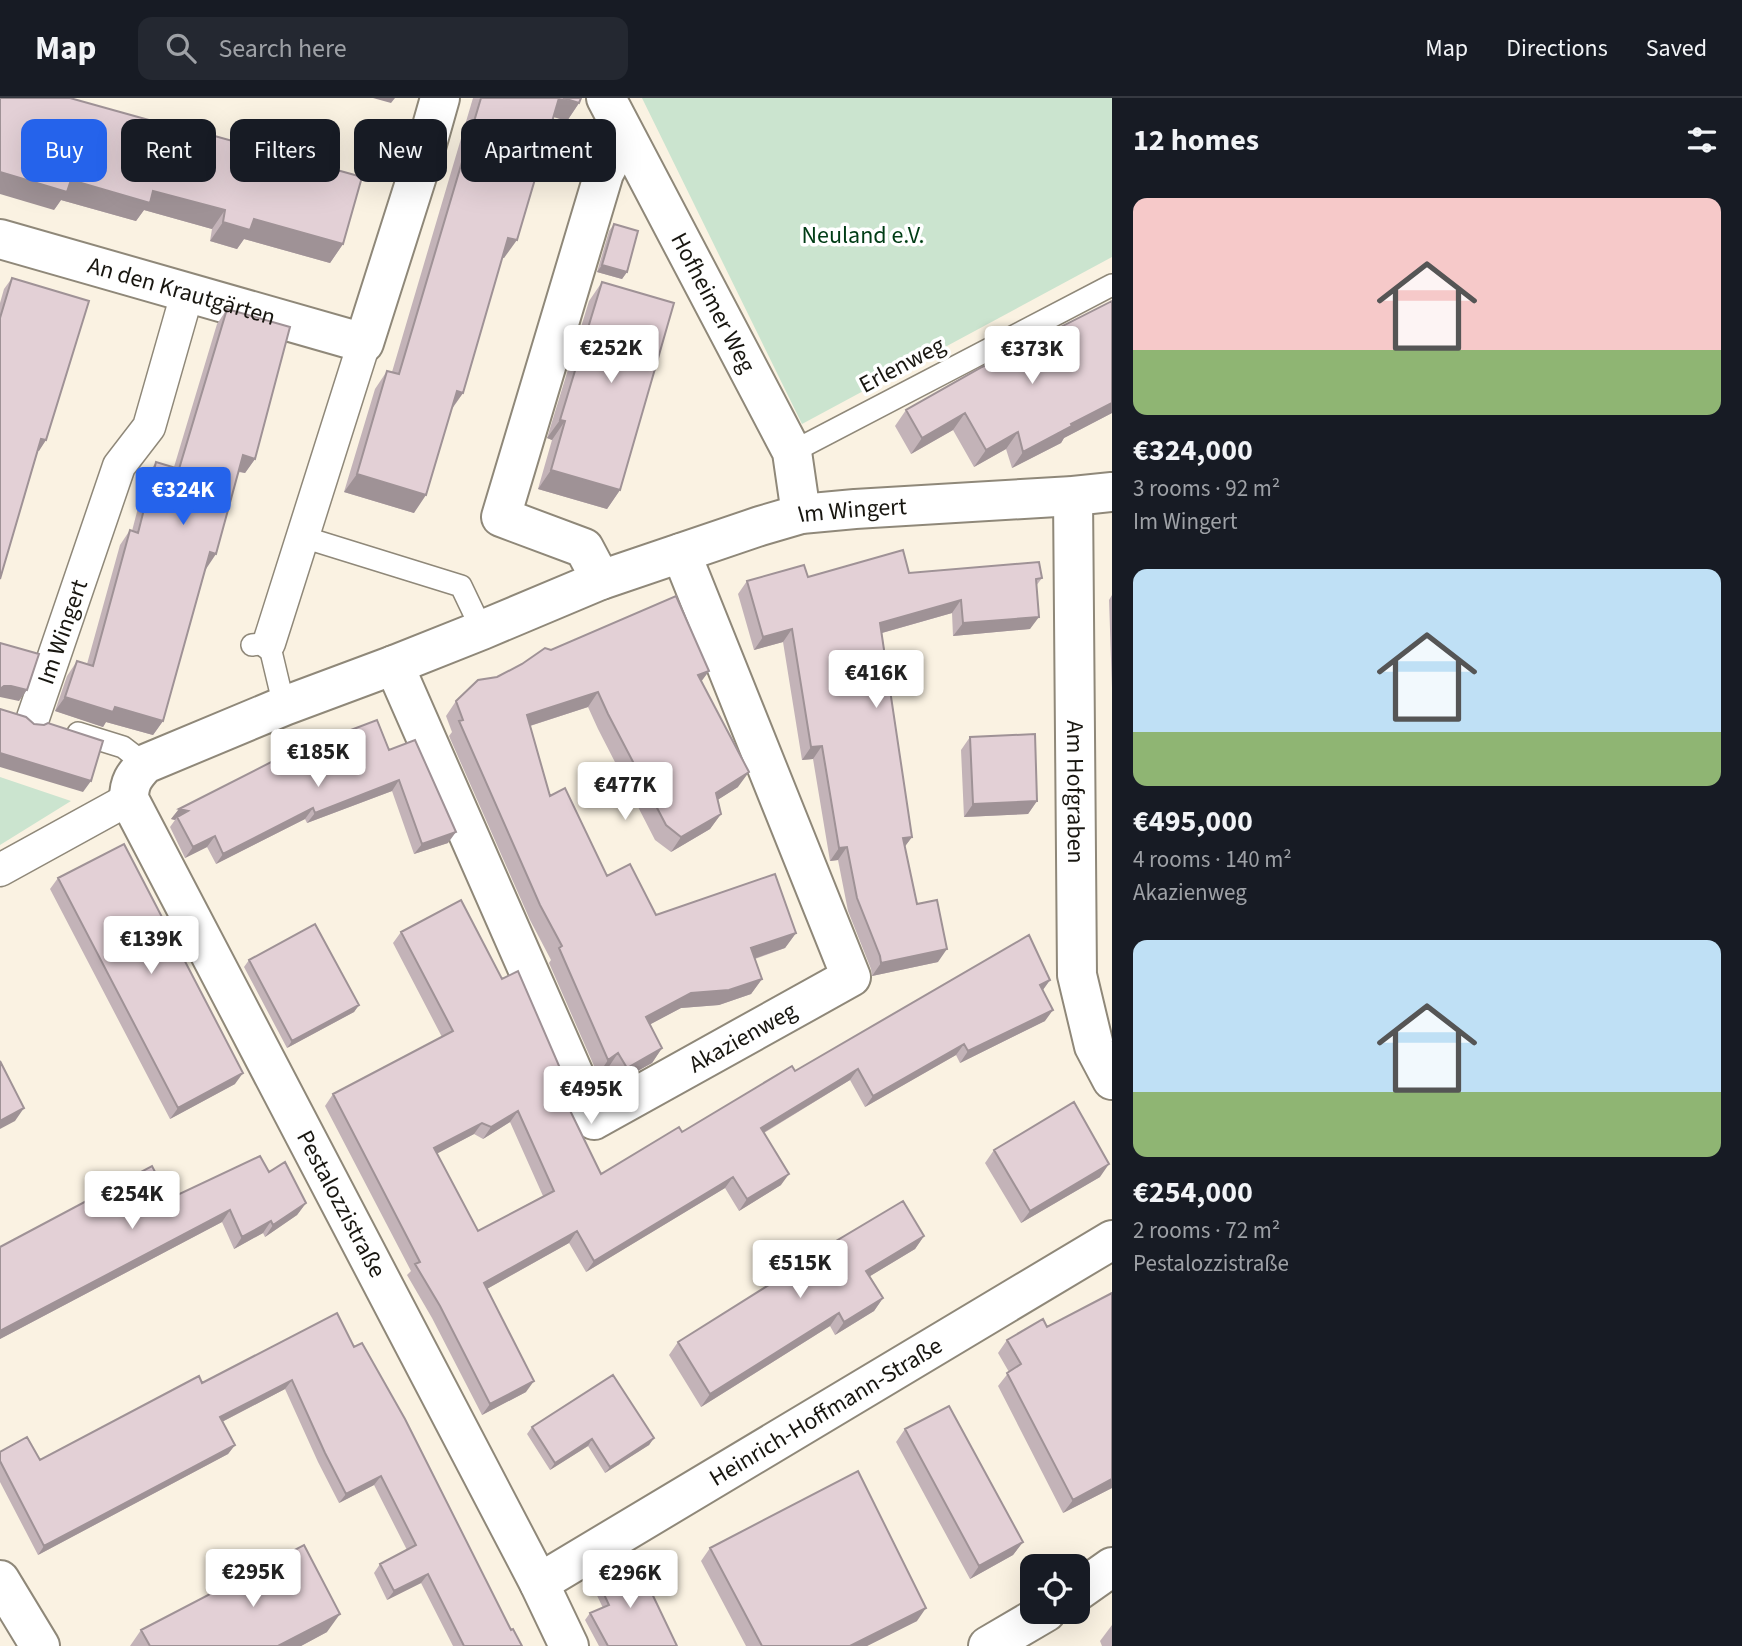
<!DOCTYPE html>
<html lang="en">
<head>
<meta charset="utf-8">
<style>
  body { margin:0; font-family:"Source Sans 3",sans-serif; background:#242831; color:#f1f3f6; height:100vh; display:flex; flex-direction:column; font-size:26px; white-space:nowrap }
  * { box-sizing:border-box; margin:0 }
  p { font-size:23px; color:#9ea1a6 }
  .icon { flex:none; width:38px; height:38px; fill:none; stroke:currentColor; stroke-width:2; stroke-linecap:round; stroke-linejoin:round }
  .map { position:relative; flex:1; overflow:hidden }
  .sheet { display:flex; flex-direction:column; background:#171b24; width:630px }
  .sheet>* { flex:none }
  .hud { position:absolute; left:21px; top:21px; width:665px; height:63px; display:flex; gap:14px }
  .buttons { position:absolute; left:1020px; top:1456px; display:grid; gap:14px }
  .buttons a { display:grid; place-items:center; width:70px; height:70px; border-radius:14px; background:#171b24; box-shadow:0 7px 28px #0002; font-size:35px }
  .price { position:absolute; translate:-50% -60px; padding:0 16px; border-radius:7px; background:#fff; color:#222; font-size:23px; line-height:46px; filter:drop-shadow(0 2px 4px #0008) }
  .price::after { content:''; position:absolute; left:50%; top:42px; width:21px; height:16px; margin-left:-10px; background:inherit; clip-path:polygon(0 0,100% 0,50% 100%) }
  .price.on { background:#2563eb; color:#fff }
  ul { padding:0; list-style:none }
  li { display:grid; align-content:center; gap:14px; height:371px; padding:0 21px }
  li span { display:grid; place-items:center; height:217px; border-radius:14px; color:#555 }
  li>.icon { margin-inline-start:auto }
  span .icon { width:126px; height:126px; fill:#fffc; stroke-width:1 }
  li b { font-size:30px }
  h2 { display:flex; justify-content:space-between; align-items:center; height:84px; padding:0 21px; font-size:30px }
  .pill { padding:0 24px; border-radius:14px; background:#171b24; box-shadow:0 7px 28px #0002; font-size:24px; line-height:63px }
  .pill.on { background:#2563eb; color:#fff }
  header { display:flex; align-items:center; gap:42px; box-sizing:border-box; height:98px; padding:0 35px; background:#171b24; border-bottom:2px solid #363941 }
  header strong { font-size:33px }
  nav { display:flex; gap:38px; margin-inline-start:auto; font-size:24px }
  .search { width:490px; height:63px; background:#242831; display:flex; align-items:center; gap:18px; box-sizing:border-box; padding:0 24px; border-radius:14px; color:#9ea1a6; font-size:26px }
  main { display:flex; flex:1; min-height:0 }
  .map>svg:first-child { display:block }
  .green { fill:#cbe4cf }
  .lines { fill:none; stroke-linecap:round; stroke-linejoin:round }
  .service-casing { stroke:#8f8879; stroke-width:24 }
  .pedestrian-casing { stroke:#8f8879; stroke-width:35 }
  .minor-casing { stroke:#8f8879; stroke-width:42 }
  .service { stroke:#fff; stroke-width:21 }
  .pedestrian { stroke:#fff; stroke-width:32 }
  .minor { stroke:#fff; stroke-width:38 }
  .wall { fill:#c3b3b8; fill-rule:evenodd }
  .shaded-wall { fill:#9f9296 }
  .building { fill:#e3d0d6; stroke:#9f9296; stroke-width:2; fill-rule:evenodd }
  .labels { text-anchor:middle; dominant-baseline:central; stroke-width:7; stroke-linejoin:round; paint-order:stroke }
  .park-label { font-size:24px; fill:#003c15; stroke:#fff }
  .street-label { font-size:24px; fill:#181610; stroke:#fff }
</style>
</head>
<body>
<header>
<strong>Map</strong>
<div class="search"><svg class="icon" aria-label="search" viewBox="0 0 24 24"><circle cx="10" cy="10" r="6"/><path d="M15 15l6 6"/></svg>Search here</div>
<nav><a>Map</a><a>Directions</a><a>Saved</a></nav>
</header>
<main>
<div class="map">
<svg width="1112" height="1548" viewBox="0 0 1112 1548">
  <rect width="100%" height="100%" fill="#faf2e2"/>
  <path class="green" d="M642 0H1112V159L802 326Z
    M0 679 71 703 0 747Z"/>
  <g class="lines">
    <g class="service-casing">
      <path id="service" d="M792 354 1112 187
        M303 439 461 488 482 532
        M252 547 269 545 284 608
        M78 635 123 649 145 666"/>
    </g>
    <g class="pedestrian-casing">
      <g id="pedestrian">
        <path d="M269 545 364 245"/>
        <path id="s1" d="M33 620 119 368 149 329 187 196"/>
        <path d="M0 772 129 701"/>
      </g>
    </g>
    <g class="minor-casing">
      <g id="minor">
        <path id="s2" d="M606 0 792 354 801 416"/>
        <path id="s3" d="M0 141 364 245 425 53 440 0"/>
        <path id="s4" d="M1073 398 1077 877 1094 948 1112 982"/>
        <path d="M601 482 584 450 501 419 604 75 618 49 625 39"/>
        <path id="s5" d="M394 567 594 1022 851 879 681 455"/>
        <path d="M0 1482 40 1548"/>
        <path id="s6" d="M539 1485 1112 1142"/>
        <path d="M1078 1493 1112 1469"/>
        <path id="s7" d="M569 1548 539 1485 129 701C129 684 134 678 145 666L284 608 394 567 482 532 601 482 760 428 801 416 855 411 1073 398 1112 394"/>
        <path d="M988 1548 1046 1514"/>
      </g>
    </g>
    <use href="#service" class="service"/>
    <use href="#pedestrian" class="pedestrian"/>
    <use href="#minor" class="minor"/>
  </g>
  <path class="wall" d="M473 0H581L579 5 567 23 554 19 504 160H502L463 295 452 311 414 415 344 394 375 291 387 273 392 274Z
    M93 7 192 34 193 32 343 146 330 165 244 141 237 151 210 143 212 131 144 112 136 123 61 102 54 112Z
    M614 126 627 174 622 181 597 174 609 133Z
    M12 180 46 342 38 353 0 481V205L4 191Z
    M602 184 620 392 607 411 538 391 552 342 547 340 589 203Z
    M1112 203V315L1064 340 1061 345 1012 370 1006 351 974 369 953 332 911 356 895 328 906 312Z
    M227 211 255 361 245 375 238 374 206 470 163 623 153 637 106 624 103 629 55 613 67 578 77 563 87 566 120 447 130 432 132 433 146 379 156 364 174 369 217 226Z
    M909 475 1042 480 1036 488 1030 531 953 538 952 515 882 535 912 739 905 748 917 806 938 864 872 878 871 871 848 813 838 762 830 763 813 661 802 662 783 544 754 552 738 496 747 483 808 479Z
    M1112 497V590L1109 502Z
    M551 552 709 573 701 583 738 689 717 702 721 716 710 731 671 754 655 742 598 631 588 609 530 628 550 698 607 778 656 817 796 835 785 850 755 861 762 881 751 896 719 907 681 910 650 926 662 950 652 965 616 985 608 970 598 977 549 865 551 862 530 822 449 638 452 634 446 618 456 603 497 579Z
    M970 639 1037 703 1028 716 964 719 961 652Z
    M389 652 448 745 414 756 392 693 307 725 305 721 216 766 207 749 185 760 170 729 175 722 171 721 179 711Z
    M58 780 235 986 170 1021 50 791Z
    M401 834 564 999 601 1076 682 1034 795 973 1050 882 1043 892 1045 923 960 965 956 957 865 1009 850 982 764 1035 781 1087 739 1113 725 1090 586 1174 569 1145 487 1191 526 1294 482 1317 432 1220 407 1177 411 1173 325 1008 333 996 442 939 393 845ZM510 1024 543 1098 478 1133 437 1055 474 1036 483 1041Z
    M249 862 359 907 354 914 287 950 244 869Z
    M994 1052 1100 1079 1021 1125 985 1065Z
    M269 1074 306 1105 297 1117 265 1139 263 1135 234 1151 222 1124 0 1241V1149Z
    M924 1138 915 1151 870 1178 883 1200 874 1213 835 1237 830 1228 701 1309 669 1257 678 1244 803 1165 806 1161Z
    M1112 1195V1390L1063 1415 998 1288 1009 1274 998 1255 1007 1242 1047 1229Z
    M354 1249 511 1532 522 1548H453L421 1485 387 1502 374 1475 380 1466 407 1452 374 1387 339 1405 318 1364 285 1291 222 1324 235 1347 228 1356 38 1457 0 1384V1354L40 1362 202 1285Z
    M532 1329 654 1340 649 1347 605 1375 588 1348 550 1372 527 1336Z
    M905 1331 1023 1444 1013 1457 970 1481 896 1344Z
    M710 1450 917 1523 867 1548H746L701 1463Z
    M596 1479 677 1548H599L585 1522 590 1515 603 1510 591 1485Z
    M1112 1527V1548H1102L1100 1543Z
    M141 1532 327 1534 301 1548H130Z"/>
  <path class="shaded-wall" d="M373 0H395L391 5Z
    M559 0 579 5 567 23 547 17Z
    M0 74 153 93 225 112 212 131 144 112 136 123 61 102 54 112 0 96Z
    M254 121 343 146 330 165 244 141 237 151 210 143 223 124Z
    M508 140 517 142 504 160 496 158Z
    M602 167 627 174 622 181 597 174Z
    M457 293 463 295 450 313Z
    M1112 305V315L1064 340 1061 345 1012 370 1023 354 1071 326Z
    M965 315 953 332 911 356 922 340Z
    M560 322 565 323 552 342 547 340Z
    M1018 334 1006 351 974 369 986 352Z
    M41 341 46 342 39 353 34 352Z
    M243 357 255 361 245 375 233 372Z
    M551 372 620 392 607 411 538 391Z
    M357 376 426 397 414 415 344 394Z
    M210 454 216 456 206 471 200 469Z
    M961 502 952 515 871 538 880 525Z
    M1039 519 1030 531 953 538 963 525Z
    M792 531 783 544 754 552 763 539Z
    M709 573 698 588V577Z
    M4 588H11L27 592 19 603 0 599V591Z
    M598 594 588 609 517 632 527 617Z
    M65 599 115 609 163 623 153 637 106 624 103 629 55 613Z
    M822 648 813 661 802 662 811 649Z
    M0 655 91 683 83 694 0 669Z
    M749 674 738 689 705 710 716 695Z
    M399 682 392 693 307 725 315 715Z
    M1037 703 1028 716 964 719 973 706Z
    M313 710 305 721 216 766 223 756Z
    M179 711 188 713 177 719 175 722 171 721Z
    M721 716 710 731 671 754 681 739Z
    M456 734 448 745 414 756 422 746Z
    M215 738 207 749 185 760 193 749Z
    M912 739 903 751V740Z
    M847 749 838 762 830 763 839 750Z
    M796 835 785 850 741 865 751 850Z
    M947 851 938 864 872 878 881 865Z
    M762 881 751 896 719 907 681 910 636 934 646 919 691 895Z
    M1050 882 1042 893 1040 887Z
    M359 907 354 914 287 950 292 943Z
    M1053 912 1045 923 960 965 968 953Z
    M964 946 956 957 865 1009 873 998Z
    M662 950 652 965 616 985 627 970Z
    M618 955 608 970 598 977 608 962Z
    M858 971 850 982 753 1041 761 1030Z
    M243 975 235 986 170 1021 178 1010Z
    M24 1010 15 1023 0 1031V1023Z
    M518 1013 510 1024 483 1041 491 1029Z
    M482 1025 474 1036 427 1061 434 1050Z
    M1109 1066 1100 1079 1021 1125 1030 1113Z
    M789 1076 781 1087 739 1113 747 1101Z
    M733 1079 725 1090 586 1174 594 1163Z
    M306 1105 297 1117 265 1139 273 1127Z
    M230 1112 222 1124 0 1241V1233Z
    M271 1123 263 1135 234 1151 242 1139Z
    M577 1133 569 1145 476 1197 484 1185Z
    M924 1138 915 1151 857 1186 866 1173Z
    M883 1200 874 1213 835 1237 844 1224Z
    M839 1215 830 1228 701 1309 710 1296Z
    M292 1282 285 1291 214 1328 220 1319Z
    M534 1283 526 1294 482 1317 490 1306Z
    M654 1340 649 1347 605 1375 610 1369Z
    M592 1341 588 1348 550 1372 555 1365Z
    M235 1347 228 1356 38 1457 44 1448Z
    M381 1378 374 1387 339 1405 346 1396Z
    M1112 1381V1390L1063 1415 1073 1402Z
    M1023 1444 1013 1457 970 1481 979 1468Z
    M428 1476 421 1485 387 1502 394 1493Z
    M926 1510 917 1523 867 1548H850Z
    M340 1516 327 1534 301 1548H278Z"/>
  <path class="building" d="M0 0H70L192 34 193 32 362 79 343 146 254 121 250 132 223 124 225 112 153 93 150 105 71 82 67 94 0 74Z
    M481 0H559L517 142 508 140 463 295 457 293 426 397 357 376 387 273 399 276Z
    M563 0H581L579 5Z
    M614 126 638 133 627 174 602 167Z
    M12 180 89 203 46 342 41 341 0 481V220Z
    M602 184 674 205 620 392 551 372 565 323 560 322Z
    M1112 203V305L1071 326 1072 328 1023 354 1018 334 986 352 965 315 922 340 906 312 982 269Z
    M227 211 290 229 255 361 243 357 216 456 210 454 163 623 115 609 113 614 65 599 77 563 93 568 130 432 138 435 156 364 179 371Z
    M903 452 909 475 1039 464 1042 480 1036 481 1039 519 963 525 961 502 880 525 912 739 903 740 917 806 937 802 947 851 881 865 880 858 857 800 847 749 839 750 822 648 811 649 792 531 763 539 747 483 804 467 808 479Z
    M676 498 709 573 698 577 749 674 716 695 721 716 681 739 666 727 608 616 598 594 527 617 550 698 565 690 607 778 630 766 656 817 775 776 796 835 751 850 762 881 729 892 691 895 646 919 662 950 627 970 618 955 608 962 559 850 562 848 540 807 459 623 463 622 456 603 478 582 497 579 522 566 545 550 551 552Z
    M0 545 39 556 27 592 11 588H4L0 591Z
    M0 611 26 619 34 626 44 627 48 625 103 643 91 683 0 655Z
    M377 622 389 652 415 642 456 734 422 746 399 682 315 715 313 710 223 756 215 738 193 749 177 719 188 713 179 711 285 657Z
    M1035 636 1037 703 973 706 970 639Z
    M124 746 243 975 178 1010 58 780Z
    M461 802 502 881 518 873 569 991 562 996 601 1076 679 1029 682 1034 792 968 795 973 1029 837 1050 882 1040 887 1053 912 968 953 964 946 873 998 858 971 761 1030 789 1076 747 1101 733 1079 594 1163 577 1133 484 1185 534 1283 490 1306 440 1208 415 1166 420 1164 333 996 453 933 401 834ZM518 1013 554 1093 478 1133 434 1050 482 1025 491 1029Z
    M315 826 359 907 292 943 249 862Z
    M0 963 24 1010 0 1023Z
    M1074 1004 1109 1066 1030 1113 994 1052Z
    M260 1058 269 1074 285 1064 306 1105 273 1127 271 1123 242 1139 230 1112 0 1233V1149L152 1068 169 1101Z
    M903 1103 924 1138 866 1173 883 1200 844 1224 839 1215 710 1296 678 1244 807 1163 806 1161Z
    M1112 1195V1381L1073 1402 1007 1275 1021 1266 1007 1242 1043 1221 1047 1229Z
    M337 1215 354 1249 362 1245 405 1321 511 1532 513 1531 522 1548H464L428 1476 394 1493 380 1466 416 1447 381 1378 346 1396 325 1355 292 1282 220 1319 235 1347 44 1448 0 1363V1354L27 1339 40 1362 199 1278 202 1285Z
    M613 1277 654 1340 610 1369 592 1341 555 1365 532 1329Z
    M949 1308 1023 1444 979 1468 905 1331Z
    M858 1373 926 1510 850 1548H762L710 1450Z
    M304 1447 340 1516 278 1548H150L141 1532Z
    M635 1460 677 1548H608L590 1515 609 1507 596 1479Z"/>
  <g class="labels">
    <g class="park-label">
      <text x="863" y="137">Neuland e.V.</text>
    </g>
    <g class="street-label">
      <text stroke="none"><textPath href="#s3" startOffset="189">An den Krautgärten</textPath></text>
      <text stroke="none"><textPath href="#s2" startOffset="231">Hofheimer Weg</textPath></text>
      <text transform="translate(902 267) rotate(-28)">Erlenweg</text>
      <text stroke="none"><textPath href="#s7" startOffset="1748">Im Wingert</textPath></text>
      <text stroke="none"><textPath href="#s1" startOffset="91">Im Wingert</textPath></text>
      <text stroke="none"><textPath href="#s4" startOffset="296">Am Hofgraben</textPath></text>
      <text stroke="none"><textPath href="#s5" startOffset="667">Akazienweg</textPath></text>
      <text transform="translate(341 1106) rotate(62)">Pestalozzistraße</text>
      <text stroke="none"><textPath href="#s6" startOffset="334">Heinrich-Hoffmann-Straße</textPath></text>
    </g>
  </g>
</svg>
<div class="buttons">
<a><svg class="icon" aria-label="locate" viewBox="0 0 24 24"><circle cx="12" cy="12" r="6"/><path d="M12 2v4M12 18v4M2 12h4M18 12h4"/></svg></a>
</div>
<b class="price" style="left:611px;top:287px">€252K</b>
<b class="price" style="left:1032px;top:288px">€373K</b>
<b class="price on" style="left:183px;top:429px">€324K</b>
<b class="price" style="left:876px;top:612px">€416K</b>
<b class="price" style="left:318px;top:691px">€185K</b>
<b class="price" style="left:625px;top:724px">€477K</b>
<b class="price" style="left:151px;top:878px">€139K</b>
<b class="price" style="left:591px;top:1028px">€495K</b>
<b class="price" style="left:132px;top:1133px">€254K</b>
<b class="price" style="left:800px;top:1202px">€515K</b>
<b class="price" style="left:253px;top:1511px">€295K</b>
<b class="price" style="left:630px;top:1512px">€296K</b>
<div class="hud">
<a class="pill on">Buy</a>
<a class="pill">Rent</a>
<a class="pill">Filters</a>
<a class="pill">New</a>
<a class="pill">Apartment</a>
</div>
</div>
<section class="sheet">
<h2>12 homes<svg class="icon" aria-label="filters" viewBox="0 0 24 24"><path d="M4 7h16M4 17h16"/><circle cx="9" cy="7" r="2"/><circle cx="15" cy="17" r="2"/></svg></h2>
<ul>
<li><span style="background:linear-gradient(#f6c9c9 70%,#8fb573 0)"><svg class="icon" aria-label="home" viewBox="0 0 24 24"><path d="M3 11l9-7 9 7M6 9v11h12V9"/></svg></span><div><b>€324,000</b><p>3 rooms · 92 m²</p><p>Im Wingert</p></div></li>
<li><span style="background:linear-gradient(#bfe0f5 75%,#8fb573 0)"><svg class="icon" aria-label="home" viewBox="0 0 24 24"><path d="M3 11l9-7 9 7M6 9v11h12V9"/></svg></span><div><b>€495,000</b><p>4 rooms · 140 m²</p><p>Akazienweg</p></div></li>
<li><span style="background:linear-gradient(#bfe0f5 70%,#8fb573 0)"><svg class="icon" aria-label="home" viewBox="0 0 24 24"><path d="M3 11l9-7 9 7M6 9v11h12V9"/></svg></span><div><b>€254,000</b><p>2 rooms · 72 m²</p><p>Pestalozzistraße</p></div></li>
</ul>
</section>
</main>
</body>
</html>
